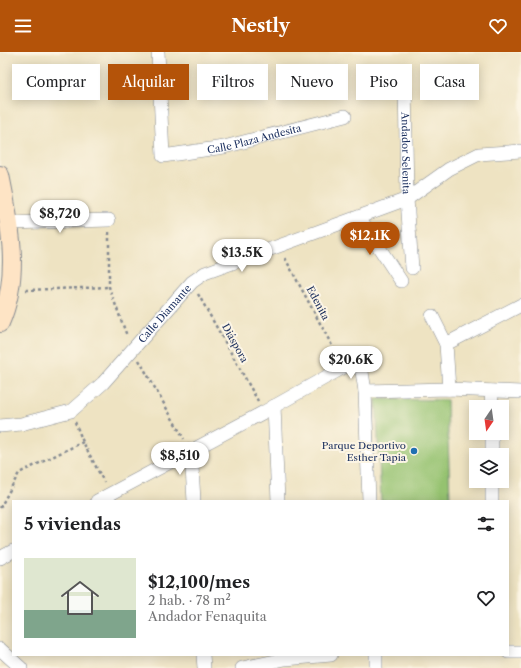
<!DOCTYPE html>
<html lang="es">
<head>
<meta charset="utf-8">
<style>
  body { margin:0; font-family:"Libre Caslon Text",serif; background:#f2f2f2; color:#202124; height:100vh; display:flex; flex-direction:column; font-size:15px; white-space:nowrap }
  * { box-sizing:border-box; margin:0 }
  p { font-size:13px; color:#757577 }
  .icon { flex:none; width:22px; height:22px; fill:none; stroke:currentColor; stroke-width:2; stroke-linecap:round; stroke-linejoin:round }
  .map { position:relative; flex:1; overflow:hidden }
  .details { position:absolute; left:12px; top:448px; width:497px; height:156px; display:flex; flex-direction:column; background:#fff; border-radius:0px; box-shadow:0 2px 10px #0003 }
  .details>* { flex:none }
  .top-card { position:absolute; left:12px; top:12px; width:497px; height:36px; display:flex; gap:8px }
  .needle { width:26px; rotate:193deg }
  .fabs { position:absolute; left:469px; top:348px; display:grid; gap:8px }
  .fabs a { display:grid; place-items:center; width:40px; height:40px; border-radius:0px; background:#fff; box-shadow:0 2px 10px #0003; font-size:20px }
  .price { position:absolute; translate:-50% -34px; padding:0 9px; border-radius:14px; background:#fff; color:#222; font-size:13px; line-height:26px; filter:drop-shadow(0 1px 2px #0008) }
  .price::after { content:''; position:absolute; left:50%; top:24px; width:12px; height:9px; margin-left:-6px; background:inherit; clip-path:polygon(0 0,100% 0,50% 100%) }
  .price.on { background:#b45309; color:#fff }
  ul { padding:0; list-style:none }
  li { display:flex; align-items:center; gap:12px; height:100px; padding:0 12px }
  li span { display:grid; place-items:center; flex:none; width:112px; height:80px; border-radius:0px; color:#555 }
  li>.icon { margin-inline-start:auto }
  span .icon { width:48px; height:48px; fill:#fffc; stroke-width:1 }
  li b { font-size:17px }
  h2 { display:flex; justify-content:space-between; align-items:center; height:48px; padding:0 12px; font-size:17px }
  .chip { padding:0 14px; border-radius:0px; background:#fff; box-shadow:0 2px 10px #0003; font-size:14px; line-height:36px }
  .chip.on { background:#b45309; color:#fff }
  header { display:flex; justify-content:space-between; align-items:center; height:52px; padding:0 12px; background:#b45309; color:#fff; font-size:18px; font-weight:700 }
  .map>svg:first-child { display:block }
  .green { fill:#95c270; stroke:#587867 }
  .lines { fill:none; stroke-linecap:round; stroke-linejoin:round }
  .street-casing { stroke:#848990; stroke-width:14 }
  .secondary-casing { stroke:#848990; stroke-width:20 }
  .path { stroke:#848990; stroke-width:2.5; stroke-dasharray:3 3; stroke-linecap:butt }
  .street { stroke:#fff; stroke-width:13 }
  .secondary { stroke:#fee4c5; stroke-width:18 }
  .poi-dot { fill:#1f6fb2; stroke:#fcf5e5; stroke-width:1.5 }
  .labels { text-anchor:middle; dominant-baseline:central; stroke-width:4; stroke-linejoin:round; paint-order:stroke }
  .street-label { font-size:10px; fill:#1b2f5e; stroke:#fcf5e5 }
  .poi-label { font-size:10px; fill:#1b2f5e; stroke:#fcf5e5; text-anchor:end }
</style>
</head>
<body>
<header><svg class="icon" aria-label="menu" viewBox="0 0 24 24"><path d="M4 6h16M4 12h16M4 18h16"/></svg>Nestly<svg class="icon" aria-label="heart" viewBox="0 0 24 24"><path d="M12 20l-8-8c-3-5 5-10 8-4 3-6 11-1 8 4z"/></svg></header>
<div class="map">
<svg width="521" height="616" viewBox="0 0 521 616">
  <rect width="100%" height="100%" fill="#fcf5e5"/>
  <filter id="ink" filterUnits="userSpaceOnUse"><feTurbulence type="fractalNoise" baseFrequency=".025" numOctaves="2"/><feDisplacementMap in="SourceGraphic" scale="8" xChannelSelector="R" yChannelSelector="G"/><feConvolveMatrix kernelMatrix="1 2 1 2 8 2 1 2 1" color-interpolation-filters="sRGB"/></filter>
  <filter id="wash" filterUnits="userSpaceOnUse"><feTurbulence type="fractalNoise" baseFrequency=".012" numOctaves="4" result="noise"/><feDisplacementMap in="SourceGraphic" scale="16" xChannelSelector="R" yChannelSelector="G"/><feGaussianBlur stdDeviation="0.9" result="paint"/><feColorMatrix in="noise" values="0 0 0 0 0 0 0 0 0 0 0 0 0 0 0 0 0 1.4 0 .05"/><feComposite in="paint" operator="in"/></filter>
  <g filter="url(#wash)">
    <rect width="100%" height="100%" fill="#eee3c2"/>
    <path class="green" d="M376 347 447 348 450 449H381Z"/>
  </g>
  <g filter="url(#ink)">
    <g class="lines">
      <g class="street-casing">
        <g id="street">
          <path id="s1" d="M158 0 163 104 224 95 345 64"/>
          <path id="s2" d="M405 30 407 147 412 216"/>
          <path d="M359 165 401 229"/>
          <path d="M10 171 109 168"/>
          <path d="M432 264 446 292 449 337"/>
          <path d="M446 292 521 253"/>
          <path d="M365 339 449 337 521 340"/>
          <path d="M491 339 492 355"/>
          <path d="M274 354 278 449"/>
          <path id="s3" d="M0 374 21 372 71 359 103 331 192 230 205 221 407 147 449 117 479 102 521 99"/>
          <path d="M492 381V403"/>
          <path d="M191 398 194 449"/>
          <path d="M492 429V449"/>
          <path d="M97 449 264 360 344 315 356 311 362 320 365 339 369 449"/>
          <path d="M0 506 13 499"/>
          <path d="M0 597 21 616"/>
          <path d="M508 600H521"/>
          <path d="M203 603 204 616"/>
          <path d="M376 603V616"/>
          <path d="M242 616 285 607 331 603"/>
        </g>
      </g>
      <g class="secondary-casing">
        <path id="secondary" d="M0 123C10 172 21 223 0 271"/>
      </g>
      <path class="path" d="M109 180V235L127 284
        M285 206 337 303
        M26 238 109 235
        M198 242 258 349
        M139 308 184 387
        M75 370 83 390 104 430
        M0 456 19 421 83 390"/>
      <use href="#street" class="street"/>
      <use href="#secondary" class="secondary"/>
    </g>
  </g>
  <circle class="poi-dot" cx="414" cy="399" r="4"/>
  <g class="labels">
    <g class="street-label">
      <text stroke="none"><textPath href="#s1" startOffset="197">Calle Plaza Andesita</textPath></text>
      <text stroke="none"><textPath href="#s2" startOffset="71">Andador Selenita</textPath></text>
      <text transform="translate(318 251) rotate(62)">Edenita</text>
      <text stroke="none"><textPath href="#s3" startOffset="208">Calle Diamante</textPath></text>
      <text transform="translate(235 291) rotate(61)">Diáspora</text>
    </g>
    <g class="poi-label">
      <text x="406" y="393">Parque Deportivo<tspan x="406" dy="12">Esther Tapia</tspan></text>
    </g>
  </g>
</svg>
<div class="fabs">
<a><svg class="needle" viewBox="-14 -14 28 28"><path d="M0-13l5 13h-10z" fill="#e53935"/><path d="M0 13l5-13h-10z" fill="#757577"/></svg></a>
<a><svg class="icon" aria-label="layers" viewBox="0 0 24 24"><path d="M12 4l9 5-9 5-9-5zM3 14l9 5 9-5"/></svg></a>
</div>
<b class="price" style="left:60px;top:182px">$8,720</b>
<b class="price on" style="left:370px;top:204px">$12.1K</b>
<b class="price" style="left:242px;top:221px">$13.5K</b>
<b class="price" style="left:351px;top:328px">$20.6K</b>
<b class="price" style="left:180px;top:424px">$8,510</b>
<div class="top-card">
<a class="chip">Comprar</a>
<a class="chip on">Alquilar</a>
<a class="chip">Filtros</a>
<a class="chip">Nuevo</a>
<a class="chip">Piso</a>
<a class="chip">Casa</a>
</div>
<section class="details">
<h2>5 viviendas<svg class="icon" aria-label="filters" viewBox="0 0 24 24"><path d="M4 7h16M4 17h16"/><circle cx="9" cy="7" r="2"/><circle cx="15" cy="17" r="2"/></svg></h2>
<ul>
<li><span style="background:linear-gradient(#dfe7d0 65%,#7fa58c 0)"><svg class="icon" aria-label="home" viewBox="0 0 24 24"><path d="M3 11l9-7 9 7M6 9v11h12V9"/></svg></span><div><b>$12,100/mes</b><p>2 hab. · 78 m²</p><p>Andador Fenaquita</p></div><svg class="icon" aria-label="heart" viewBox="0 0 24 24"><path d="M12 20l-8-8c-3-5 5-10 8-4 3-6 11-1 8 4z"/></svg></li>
</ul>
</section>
</div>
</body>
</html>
